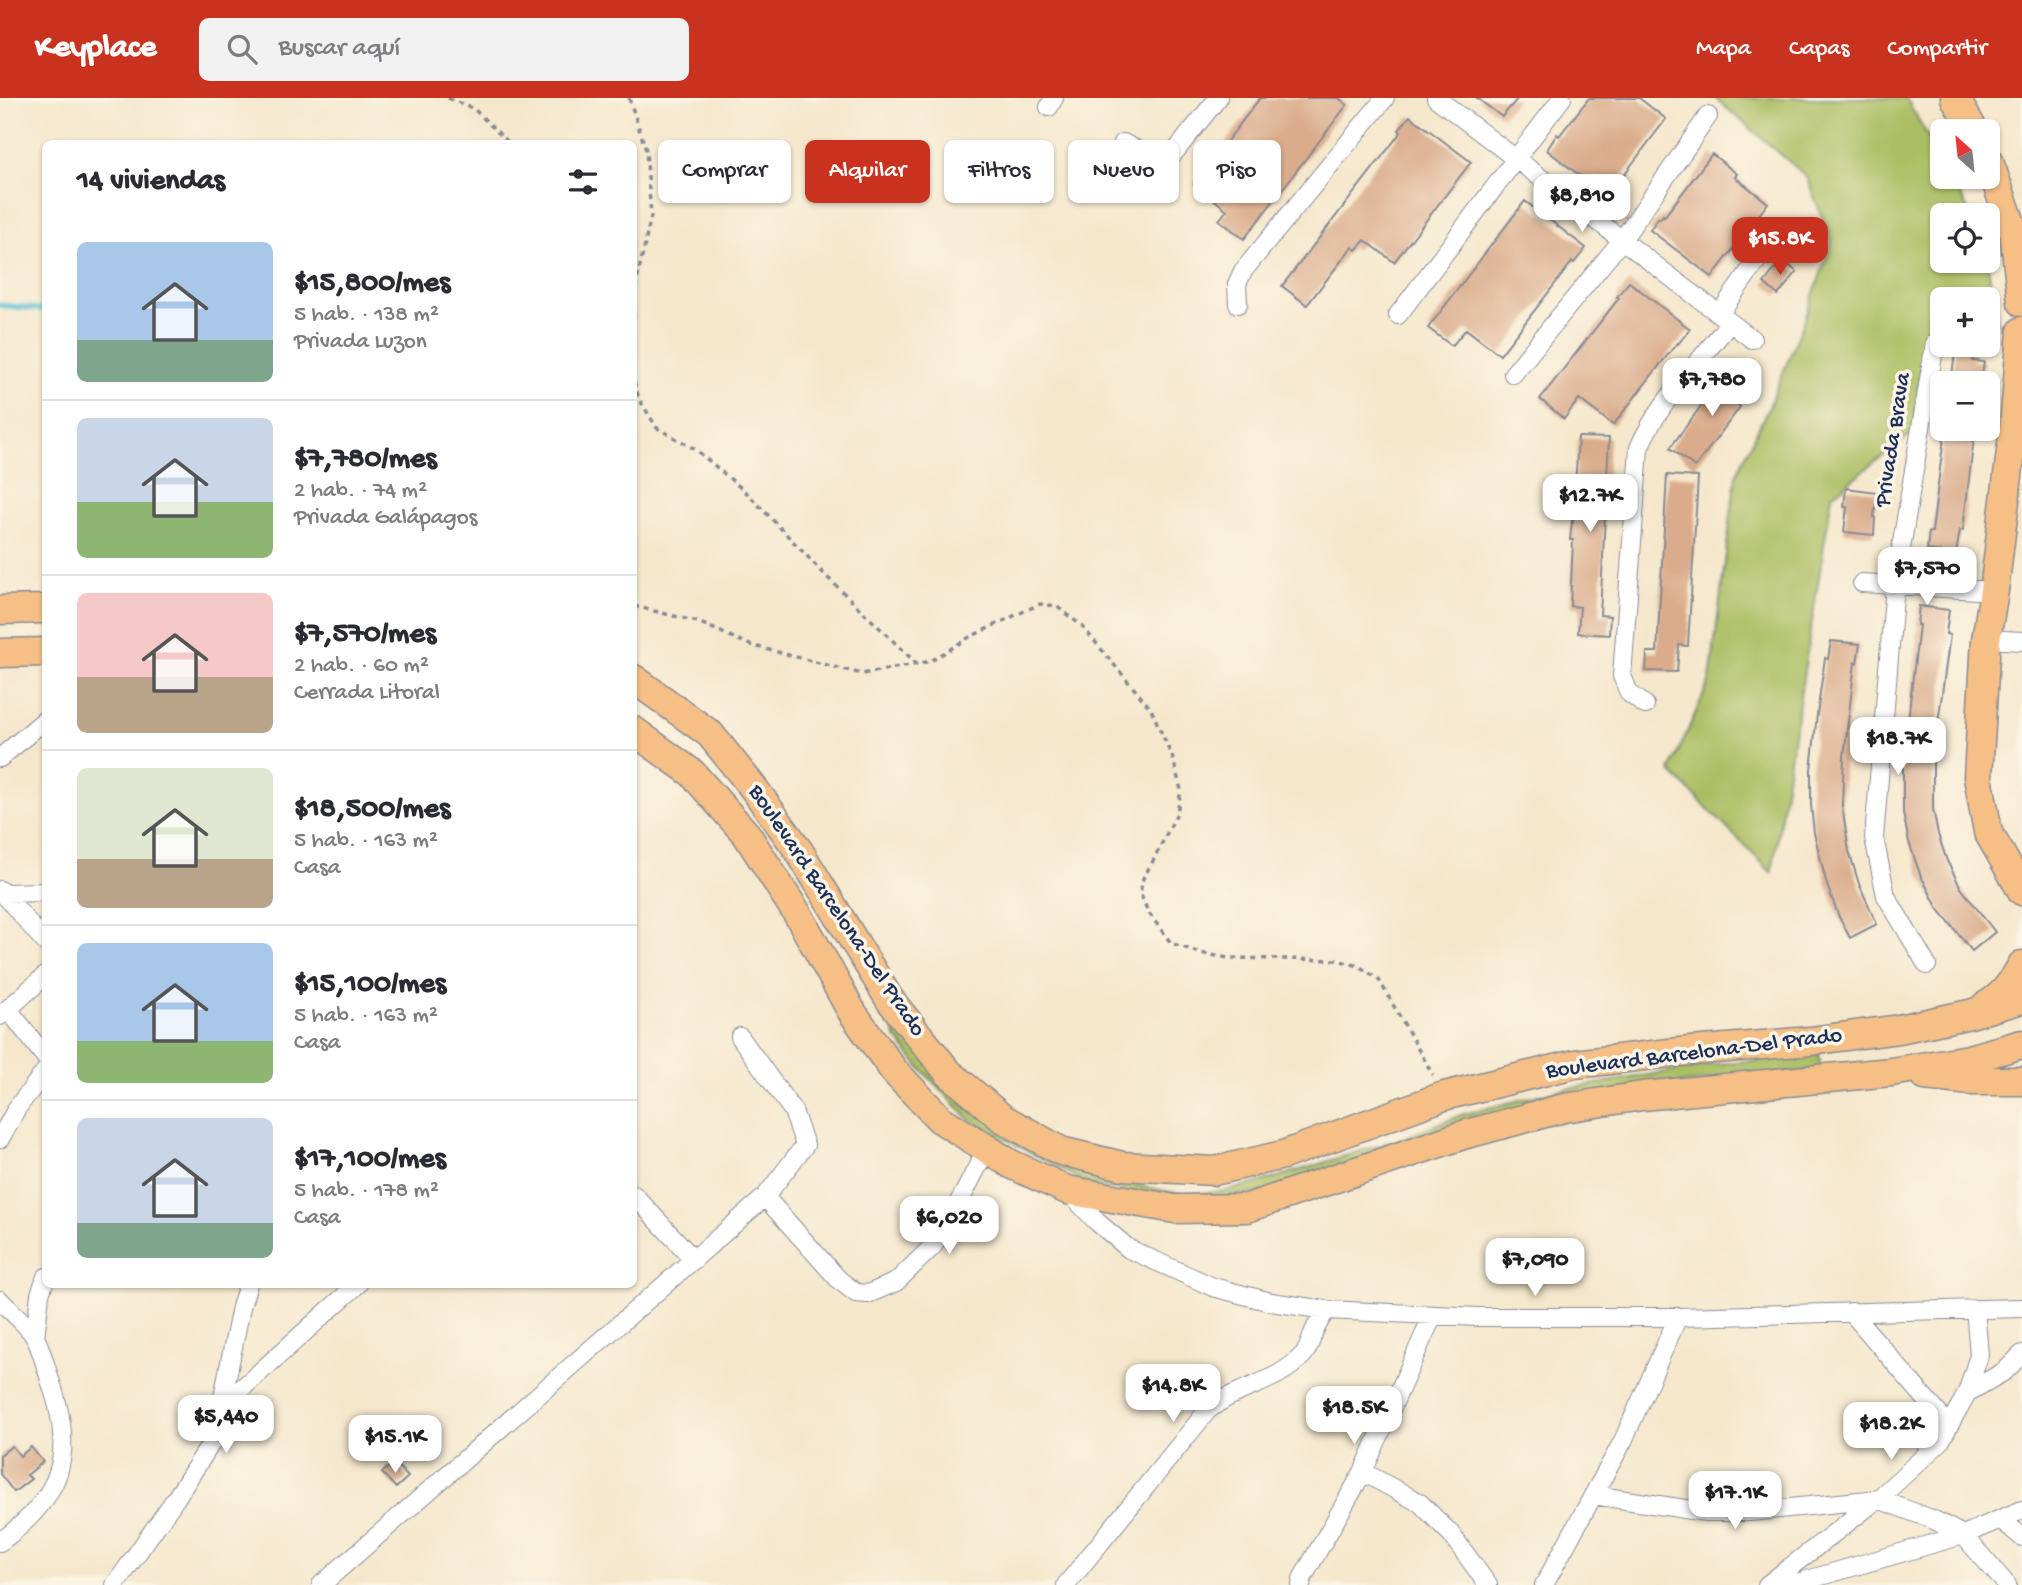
<!DOCTYPE html>
<html lang="es">
<head>
<meta charset="utf-8">
<style>
  body { margin:0; font-family:"Gochi Hand",sans-serif; background:#f2f2f3; color:#2b2b33; height:100vh; display:flex; flex-direction:column; font-size:26px; white-space:nowrap }
  * { box-sizing:border-box; margin:0 }
  p { font-size:23px; color:#7c7c81 }
  .icon { flex:none; width:38px; height:38px; fill:none; stroke:currentColor; stroke-width:2; stroke-linecap:round; stroke-linejoin:round }
  .map { position:relative; flex:1; overflow:hidden }
  .sheet { position:absolute; left:42px; top:42px; width:595px; height:1148px; display:flex; flex-direction:column; background:#fff; border-radius:10px; box-shadow:0 2px 5px #0004 }
  .sheet>* { flex:none }
  .guide { position:absolute; left:658px; top:42px; width:665px; height:63px; display:flex; gap:14px }
  .needle { width:46px; rotate:333deg }
  .controls { position:absolute; left:1930px; top:21px; display:grid; gap:14px }
  .controls a { display:grid; place-items:center; width:70px; height:70px; border-radius:10px; background:#fff; box-shadow:0 2px 5px #0004; font-size:35px }
  .price { position:absolute; translate:-50% -60px; padding:0 16px; border-radius:14px; background:#fff; color:#222; font-size:23px; line-height:46px; filter:drop-shadow(0 2px 4px #0008) }
  .price::after { content:''; position:absolute; left:50%; top:42px; width:21px; height:16px; margin-left:-10px; background:inherit; clip-path:polygon(0 0,100% 0,50% 100%) }
  .price.on { background:#c8321e; color:#fff }
  ul { padding:0; list-style:none }
  li { display:flex; align-items:center; gap:21px; height:175px; padding:0 35px }
  li+li { border-top:2px solid #e1e1e2 }
  li span { display:grid; place-items:center; flex:none; width:196px; height:140px; border-radius:10px; color:#555 }
  li>.icon { margin-inline-start:auto }
  span .icon { width:84px; height:84px; fill:#fffc; stroke-width:1 }
  li b { font-size:30px }
  h2 { display:flex; justify-content:space-between; align-items:center; height:84px; padding:0 35px; font-size:30px }
  .pill { padding:0 24px; border-radius:10px; background:#fff; box-shadow:0 2px 5px #0004; font-size:24px; line-height:63px }
  .pill.on { background:#c8321e; color:#fff }
  header { display:flex; align-items:center; gap:42px; box-sizing:border-box; height:98px; padding:0 35px; background:#c8321e; color:#fff }
  header strong { font-size:33px }
  nav { display:flex; gap:38px; margin-inline-start:auto; font-size:24px }
  .search { width:490px; height:63px; background:#f2f2f3; display:flex; align-items:center; gap:18px; box-sizing:border-box; padding:0 24px; border-radius:10px; color:#7c7c81; font-size:26px }
  .map>svg:first-child { display:block }
  .green { fill:#aabe62; stroke:#627660; stroke-width:2 }
  .lines { fill:none; stroke-linecap:round; stroke-linejoin:round }
  .stream { stroke:#58bfd5; stroke-width:6 }
  .building { fill:#daac8b }
  .street-casing { stroke:#888b95; stroke-width:20 }
  .primary-casing { stroke:#888b95; stroke-width:31 }
  .path { stroke:#888b95; stroke-width:3.5; stroke-dasharray:5 5; stroke-linecap:butt }
  .street { stroke:#fff; stroke-width:18 }
  .primary { stroke:#f5bf86; stroke-width:28 }
  .labels { text-anchor:middle; dominant-baseline:central; stroke-width:7; stroke-linejoin:round; paint-order:stroke }
  .street-label { font-size:23px; fill:#1b2f5e; stroke:#fcf5e5 }
</style>
</head>
<body>
<header>
<strong>Keyplace</strong>
<div class="search"><svg class="icon" aria-label="search" viewBox="0 0 24 24"><circle cx="10" cy="10" r="6"/><path d="M15 15l6 6"/></svg>Buscar aquí</div>
<nav><a>Mapa</a><a>Capas</a><a>Compartir</a></nav>
</header>
<div class="map">
<svg width="2022" height="1487" viewBox="0 0 2022 1487">
  <rect width="100%" height="100%" fill="#fcf5e5"/>
  <filter id="ink" filterUnits="userSpaceOnUse"><feTurbulence type="fractalNoise" baseFrequency=".0143" numOctaves="2"/><feDisplacementMap in="SourceGraphic" scale="14" xChannelSelector="R" yChannelSelector="G"/><feConvolveMatrix kernelMatrix="1 2 1 2 8 2 1 2 1" color-interpolation-filters="sRGB"/></filter>
  <filter id="wash" filterUnits="userSpaceOnUse"><feTurbulence type="fractalNoise" baseFrequency=".00686" numOctaves="4" result="noise"/><feDisplacementMap in="SourceGraphic" scale="28" xChannelSelector="R" yChannelSelector="G"/><feGaussianBlur stdDeviation="1.57" result="paint"/><feColorMatrix in="noise" values="0 0 0 0 0 0 0 0 0 0 0 0 0 0 0 0 0 1.4 0 .05"/><feComposite in="paint" operator="in"/></filter>
  <g filter="url(#wash)">
    <rect width="100%" height="100%" fill="#f5e7cc"/>
    <path class="green" d="M1715 0H1906L1942 63V79H1951L1971 117H1942V163H1987L1998 224H1988V201H1942V225H1939L1921 266 1914 334 1832 397 1772 775 1670 673 1710 582 1736 377 1770 306 1802 229 1832 144 1806 78Z
      M893 926 972 1012 1090 1079 1183 1096 1227 1093 1268 1082 1406 1039 1461 1017 1555 993 1707 967 1819 956 1821 972 1607 993 1274 1093 1180 1104 1090 1087 969 1021 920 970 895 938Z"/>
    <g class="lines">
      <path class="stream" d="M0 207 46 212"/>
    </g>
    <g id="blocks">
      <path class="building" d="M1260 0H1339L1347 7 1244 141 1219 122 1227 112 1194 86Z
        M1477 0H1518L1502 19Z
        M1589 0H1639L1666 21 1607 99 1547 52 1557 36 1559 38Z
        M1410 18 1471 64 1394 164 1365 142 1356 152 1352 149 1307 207 1282 188 1401 34 1399 32Z
        M1712 56 1737 76 1735 79 1768 105 1712 179 1650 132 1658 120 1660 121 1663 117 1664 119Z
        M1525 103 1586 150 1574 165 1572 164 1500 257 1466 231 1452 248 1428 230Z
        M1782 162 1797 174 1778 197 1764 185Z
        M1629 184 1690 231 1678 246 1677 245 1613 327 1579 301 1564 321 1540 301 1619 200 1617 199Z
        M1956 247H1980L1972 263 1984 264 1981 285H1951Z
        M1730 269 1753 288 1738 307 1740 309 1695 369 1670 350Z
        M1945 331H1975L1963 432H1960L1956 456 1927 452 1929 434H1932Z
        M1578 339 1609 340 1600 517 1610 518 1609 537 1578 535 1580 509 1570 508 1573 442H1570L1572 423 1573 424Z
        M1667 377 1698 379 1688 548 1679 547 1677 574 1646 573 1647 554H1657Z
        M1846 390 1877 394 1874 419H1875L1874 437 1844 434 1847 409H1844Z
        M1919 508 1949 512 1946 536 1950 537 1933 662V711L1938 736 1947 763 1961 790 1995 834 1972 853 1937 809 1920 776 1909 744 1903 715V665L1919 527H1917Z
        M1831 543 1860 546 1857 565 1855 564 1844 658 1842 708 1849 753 1859 786 1877 826 1850 840 1839 819 1827 787 1814 735 1811 707V672L1817 616 1825 560 1828 561Z
        M12 1348 20 1358 31 1349 43 1364 27 1377 31 1381 14 1394 0 1376V1357Z
        M394 1364 408 1379 396 1390 382 1375Z"/>
    </g>
  </g>
  <g filter="url(#ink)">
    <use href="#blocks" fill-opacity="0" stroke="#888b95" stroke-width="2"/>
    <g class="lines">
      <g class="street-casing">
        <path id="street" d="M1436 0 1752 241
          M1049 9 1054 0
          M1123 45C1139 52 1159 68 1174 55L1218 0
          M1238 206 1237 186 1243 173 1385 0
          M1719 216 1776 136
          M1398 217 1562 0
          M1513 276 1622 142 1708 18
          M1862 485 1994 493
          M1986 541 2022 543
          M1645 607 1629 595 1622 578 1639 350C1657 306 1701 263 1730 224
          M0 660 46 621
          M0 792 46 845
          M3 795 46 794
          M1927 867 1886 798 1874 740 1895 487 1935 245
          M8 911 46 960
          M0 918 46 877
          M0 1041 17 1010 46 972
          M1067 1092 1096 1123 1129 1151 1213 1189 1271 1204 1326 1212 1479 1219H1678L2022 1210
          M634 1097 694 1162
          M765 1099 839 1182 856 1195 868 1196 896 1184 933 1148 963 1097 987 1050
          M0 1202C10 1213 30 1229 36 1241 42 1254 46 1269 50 1282 76 1356 63 1398 0 1444
          M1851 1214 1949 1328
          M35 1240 40 1196 46 1179
          M1967 1295 2005 1273 2022 1256
          M221 1309 358 1186
          M1363 1374 1420 1405 1451 1436 1488 1487
          M1593 1397 1705 1414H1750L1878 1401 1934 1422 1963 1437 2007 1487
          M2000 1421 2022 1439
          M115 1487 176 1400 212 1344 221 1309 241 1209 248 1186
          M321 1487 765 1099 805 1047 793 1013 740 939
          M1066 1487 1208 1312C1239 1287 1275 1287 1303 1257 1310 1250 1311 1239 1315 1231 1318 1225 1322 1219 1326 1212
          M1301 1487 1303 1479 1363 1374 1433 1217
          M1544 1487 1623 1343 1678 1219
          M1767 1487 1878 1401 1940 1344 1967 1295 1979 1257 1975 1211
          M1790 1487 1963 1437 2022 1412"/>
      </g>
      <g class="primary-casing">
        <path id="primary" d="M1955 0 1974 33
          M1988 61 2014 134 2022 204
          M2022 233 2014 328 1994 493 1986 541 1978 679 1988 734 2022 793
          M0 512 46 511
          M0 555 46 554
          M634 581 710 636 755 692 799 753 890 902 949 975 1002 1020 1061 1053 1123 1068 1214 1073 1283 1057 1444 998 1575 966 1679 954 1810 943 1899 931 1970 916 2022 901
          M634 633 692 675 747 737 800 820 852 914 894 973 940 1021 1011 1066 1067 1092 1175 1111 1247 1110 1463 1037 1564 1010 1642 998 1891 974 1969 961 2022 946
          M1985 908C2003 898 2012 885 2022 867
          M1925 978 1971 983H2022"/>
      </g>
      <path class="path" d="M448 0 474 11 510 46
        M629 0 646 52 651 118 634 196
        M634 221 635 195
        M634 284 639 301 657 330 695 351 748 396 825 477 918 567
        M634 508 698 524 750 547 862 576 931 563 968 540 1018 516 1040 506 1056 508 1082 528 1151 611 1173 661 1181 692 1177 715 1153 763 1143 780 1140 795 1148 814 1171 845 1200 855 1228 860 1337 862 1359 868 1379 882 1433 977"/>
      <use href="#street" class="street"/>
      <use href="#primary" class="primary"/>
    </g>
  </g>
  <g class="labels">
    <g class="street-label">
      <text transform="translate(1894 342) rotate(-81)">Privada Brava</text>
      <text transform="translate(836 813) rotate(56)">Boulevard Barcelona-Del Prado</text>
      <text transform="translate(1694 956) rotate(-7)">Boulevard Barcelona-Del Prado</text>
    </g>
  </g>
</svg>
<div class="controls">
<a><svg class="needle" viewBox="-14 -14 28 28"><path d="M0-13l5 13h-10z" fill="#e53935"/><path d="M0 13l5-13h-10z" fill="#7c7c81"/></svg></a>
<a><svg class="icon" aria-label="locate" viewBox="0 0 24 24"><circle cx="12" cy="12" r="6"/><path d="M12 2v4M12 18v4M2 12h4M18 12h4"/></svg></a>
<a>+</a>
<a>−</a>
</div>
<b class="price" style="left:1582px;top:136px">$8,810</b>
<b class="price on" style="left:1780px;top:179px">$15.8K</b>
<b class="price" style="left:1712px;top:320px">$7,780</b>
<b class="price" style="left:1590px;top:436px">$12.7K</b>
<b class="price" style="left:1927px;top:509px">$7,570</b>
<b class="price" style="left:1898px;top:679px">$18.7K</b>
<b class="price" style="left:949px;top:1158px">$6,020</b>
<b class="price" style="left:1535px;top:1200px">$7,090</b>
<b class="price" style="left:1173px;top:1326px">$14.8K</b>
<b class="price" style="left:1354px;top:1348px">$18.5K</b>
<b class="price" style="left:226px;top:1357px">$5,440</b>
<b class="price" style="left:1891px;top:1364px">$18.2K</b>
<b class="price" style="left:395px;top:1377px">$15.1K</b>
<b class="price" style="left:1735px;top:1433px">$17.1K</b>
<div class="guide">
<a class="pill">Comprar</a>
<a class="pill on">Alquilar</a>
<a class="pill">Filtros</a>
<a class="pill">Nuevo</a>
<a class="pill">Piso</a>
</div>
<section class="sheet">
<h2>14 viviendas<svg class="icon" aria-label="filters" viewBox="0 0 24 24"><path d="M4 7h16M4 17h16"/><circle cx="9" cy="7" r="2"/><circle cx="15" cy="17" r="2"/></svg></h2>
<ul>
<li><span style="background:linear-gradient(#a9c7e8 70%,#7fa58c 0)"><svg class="icon" aria-label="home" viewBox="0 0 24 24"><path d="M3 11l9-7 9 7M6 9v11h12V9"/></svg></span><div><b>$15,800/mes</b><p>5 hab. · 138 m²</p><p>Privada Luzon</p></div></li>
<li><span style="background:linear-gradient(#c9d6e8 60%,#8fb573 0)"><svg class="icon" aria-label="home" viewBox="0 0 24 24"><path d="M3 11l9-7 9 7M6 9v11h12V9"/></svg></span><div><b>$7,780/mes</b><p>2 hab. · 74 m²</p><p>Privada Galápagos</p></div></li>
<li><span style="background:linear-gradient(#f6c9c9 60%,#b9a48a 0)"><svg class="icon" aria-label="home" viewBox="0 0 24 24"><path d="M3 11l9-7 9 7M6 9v11h12V9"/></svg></span><div><b>$7,570/mes</b><p>2 hab. · 60 m²</p><p>Cerrada Litoral</p></div></li>
<li><span style="background:linear-gradient(#dfe7d0 65%,#b9a48a 0)"><svg class="icon" aria-label="home" viewBox="0 0 24 24"><path d="M3 11l9-7 9 7M6 9v11h12V9"/></svg></span><div><b>$18,500/mes</b><p>5 hab. · 163 m²</p><p>Casa</p></div></li>
<li><span style="background:linear-gradient(#a9c7e8 70%,#8fb573 0)"><svg class="icon" aria-label="home" viewBox="0 0 24 24"><path d="M3 11l9-7 9 7M6 9v11h12V9"/></svg></span><div><b>$15,100/mes</b><p>5 hab. · 163 m²</p><p>Casa</p></div></li>
<li><span style="background:linear-gradient(#c9d6e8 75%,#7fa58c 0)"><svg class="icon" aria-label="home" viewBox="0 0 24 24"><path d="M3 11l9-7 9 7M6 9v11h12V9"/></svg></span><div><b>$17,100/mes</b><p>5 hab. · 178 m²</p><p>Casa</p></div></li>
</ul>
</section>
</div>
</body>
</html>
